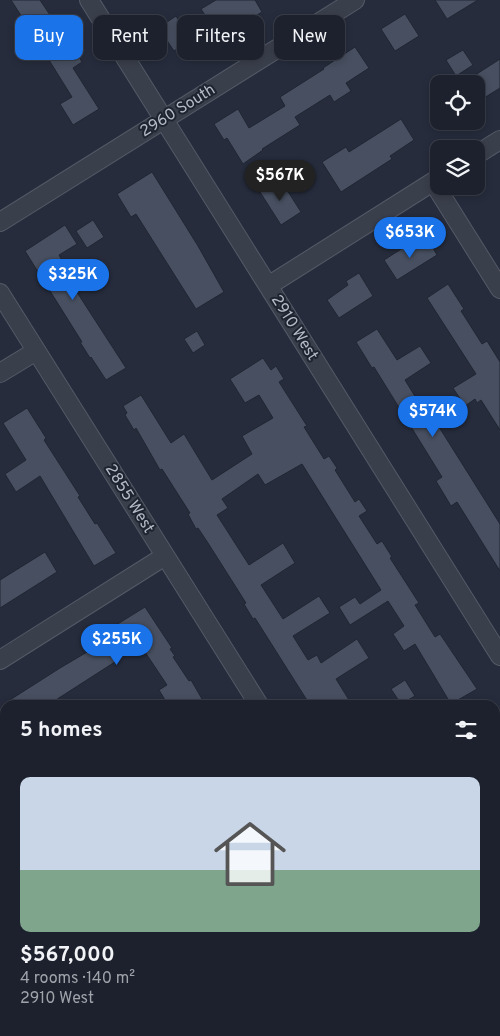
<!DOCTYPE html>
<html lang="en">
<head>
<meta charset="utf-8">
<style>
  body { margin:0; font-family:Overpass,sans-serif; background:#252935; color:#f1f3f6; height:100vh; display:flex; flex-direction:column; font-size:19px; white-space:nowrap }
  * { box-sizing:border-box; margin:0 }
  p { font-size:16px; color:#a0a3aa }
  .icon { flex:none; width:28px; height:28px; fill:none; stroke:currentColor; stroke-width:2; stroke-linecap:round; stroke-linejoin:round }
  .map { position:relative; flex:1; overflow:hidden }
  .panel { position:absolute; left:0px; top:700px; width:500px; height:336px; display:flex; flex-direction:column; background:#1c212d; border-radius:15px 15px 0 0; box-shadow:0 2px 8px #0003,0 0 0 1px #3a3e49 }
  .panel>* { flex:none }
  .hud { position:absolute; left:15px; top:15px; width:470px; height:45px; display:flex; gap:10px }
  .controls { position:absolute; left:430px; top:75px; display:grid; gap:10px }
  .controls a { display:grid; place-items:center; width:55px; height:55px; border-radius:10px; background:#1c212d; box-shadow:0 2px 8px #0003,0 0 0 1px #3a3e49; font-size:25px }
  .price { position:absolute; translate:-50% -42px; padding:0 11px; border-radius:18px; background:#1a73e8; color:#fff; font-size:16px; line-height:32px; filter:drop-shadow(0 1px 2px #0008) }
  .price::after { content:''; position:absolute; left:50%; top:30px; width:15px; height:11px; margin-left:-8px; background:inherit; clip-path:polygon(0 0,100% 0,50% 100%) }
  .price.on { background:#222; color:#fff }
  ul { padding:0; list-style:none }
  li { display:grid; align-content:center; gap:10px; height:265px; padding:0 20px }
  li span { display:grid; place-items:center; height:155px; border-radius:10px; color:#555 }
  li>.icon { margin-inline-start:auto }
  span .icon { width:90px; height:90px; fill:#fffc; stroke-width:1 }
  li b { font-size:21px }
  h2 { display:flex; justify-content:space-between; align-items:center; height:60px; padding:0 20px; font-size:21px }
  .pill { padding:0 18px; border-radius:10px; background:#1c212d; box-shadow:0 2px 8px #0003,0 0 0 1px #3a3e49; font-size:18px; line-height:45px }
  .pill.on { background:#1a73e8; color:#fff }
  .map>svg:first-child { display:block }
  .building { fill:#474f60; stroke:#212633 }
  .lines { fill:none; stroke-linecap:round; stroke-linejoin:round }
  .street-casing { stroke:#555a67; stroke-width:20 }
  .street { stroke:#3a3f4c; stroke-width:18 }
  .labels { text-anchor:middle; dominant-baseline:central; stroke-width:4; stroke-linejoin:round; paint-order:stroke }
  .street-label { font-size:16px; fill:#b5bac7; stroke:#1f2431 }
</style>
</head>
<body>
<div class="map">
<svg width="500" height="1036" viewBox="0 0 500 1036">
  <rect width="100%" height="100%" fill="#262c3c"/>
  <path class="building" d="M11 0H40L50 15 29 28Z
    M216 0H255L262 12 220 38 201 9Z
    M435 0H478L447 19Z
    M405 14 419 36 395 51 381 29Z
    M176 16 191 40 174 51 166 39 162 42 155 30Z
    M62 41 68 50 73 47 82 62 73 68 99 109 73 125 60 104 72 97 44 52Z
    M355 47 369 68 346 83 351 91 334 102 330 95 295 117 300 125 262 149 263 150 243 164 227 138 224 140 214 124 238 109 249 128 285 106 280 97 324 69 323 68Z
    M463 50 473 65 456 76 446 60Z
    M500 59V88L484 98 472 77Z
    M401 119 414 140 390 156 392 159 341 192 322 162 346 147 349 152Z
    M152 172 198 246 224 292 196 309 136 214 131 217 117 194Z
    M280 179 301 212 281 225 260 192Z
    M93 220 104 237 87 248 76 231Z
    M65 225 77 244 59 255 64 264 60 266 126 368 106 380 91 357 90 358 80 342H82L25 251Z
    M417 239 422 248 430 243 437 255 397 280 384 260Z
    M359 273 373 296 339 318 327 300 348 285 346 281Z
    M448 284 464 309 461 311 482 344 487 341 500 362V430L481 400 477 403 475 399 465 406 453 388 476 374 427 298Z
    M377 329 397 360 420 346 431 363 405 380 430 421 434 419 500 524V571L457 502 451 506 436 481 442 477 374 367 372 368 356 342Z
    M197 331 205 345 193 353 184 339Z
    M263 358 271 370 276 366 284 379 279 382 307 426 304 427 324 459 329 456 337 468 335 470 355 502 359 499 367 511 359 516 377 544 382 541 392 557 390 558 419 603 415 605 435 637 440 634 477 689 451 704 415 644 404 651 393 634 404 626 388 601 350 625 339 607 355 597 360 604 381 590 302 464 265 485 258 474 222 499 228 508 217 515 249 565 283 543 295 563 261 585 283 619 319 596 330 613 293 636 308 660 317 655 321 663 357 639 369 658 336 679 349 700 341 705H310L255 618 253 619 244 604 246 603 208 543 198 528 196 529 188 514 190 513 162 469 160 470 136 428 134 430 125 415 127 413 123 406 141 395 171 443 184 434 212 480 252 454 242 436 273 418 259 395 245 403 230 379Z
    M27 408 46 438 44 440 80 496 78 497 95 524 97 523 116 553 94 566 40 476 16 492 5 474 26 460 3 423Z
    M45 552 57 572 0 608V580Z
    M145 607 172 648 170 649 175 656 173 657 189 681 191 680 202 699 200 700 203 705H168L159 690 167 685 137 640 114 654 118 660 48 705H2L60 668 121 632 116 625Z
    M405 680 415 696 401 704 391 689Z"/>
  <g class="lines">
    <g class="street-casing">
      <path id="street" d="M89 0 500 656
        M476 155 500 140
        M433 182 500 289
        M0 222 355 0
        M268 286 439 178
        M0 293 259 705
        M0 373 36 351
        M0 660 165 556
        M495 787 500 786
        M451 1031 454 1036
        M347 1036 355 1031
        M491 1036 500 1030"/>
    </g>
    <use href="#street" class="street"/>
  </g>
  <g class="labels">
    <g class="street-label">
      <text transform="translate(178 111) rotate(-32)">2960 South</text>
      <text transform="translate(294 328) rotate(58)">2910 West</text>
      <text transform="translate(129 499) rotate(58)">2855 West</text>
    </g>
  </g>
</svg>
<div class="controls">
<a><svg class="icon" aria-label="locate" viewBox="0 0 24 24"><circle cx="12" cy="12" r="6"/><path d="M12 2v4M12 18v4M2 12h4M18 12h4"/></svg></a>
<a><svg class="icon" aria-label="layers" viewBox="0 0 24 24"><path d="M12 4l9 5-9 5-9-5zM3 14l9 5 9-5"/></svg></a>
</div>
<b class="price on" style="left:280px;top:202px">$567K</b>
<b class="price" style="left:410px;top:259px">$653K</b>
<b class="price" style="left:73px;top:301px">$325K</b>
<b class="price" style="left:433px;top:438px">$574K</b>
<b class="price" style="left:117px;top:666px">$255K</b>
<div class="hud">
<a class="pill on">Buy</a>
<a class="pill">Rent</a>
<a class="pill">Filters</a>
<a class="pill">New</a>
</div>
<section class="panel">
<h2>5 homes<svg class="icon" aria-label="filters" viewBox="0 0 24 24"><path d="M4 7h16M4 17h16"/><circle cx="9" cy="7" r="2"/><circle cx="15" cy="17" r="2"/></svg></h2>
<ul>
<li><span style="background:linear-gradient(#c9d6e8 60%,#7fa58c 0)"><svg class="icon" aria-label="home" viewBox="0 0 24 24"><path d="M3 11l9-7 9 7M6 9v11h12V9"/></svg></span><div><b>$567,000</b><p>4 rooms · 140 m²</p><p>2910 West</p></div></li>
</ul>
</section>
</div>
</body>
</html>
